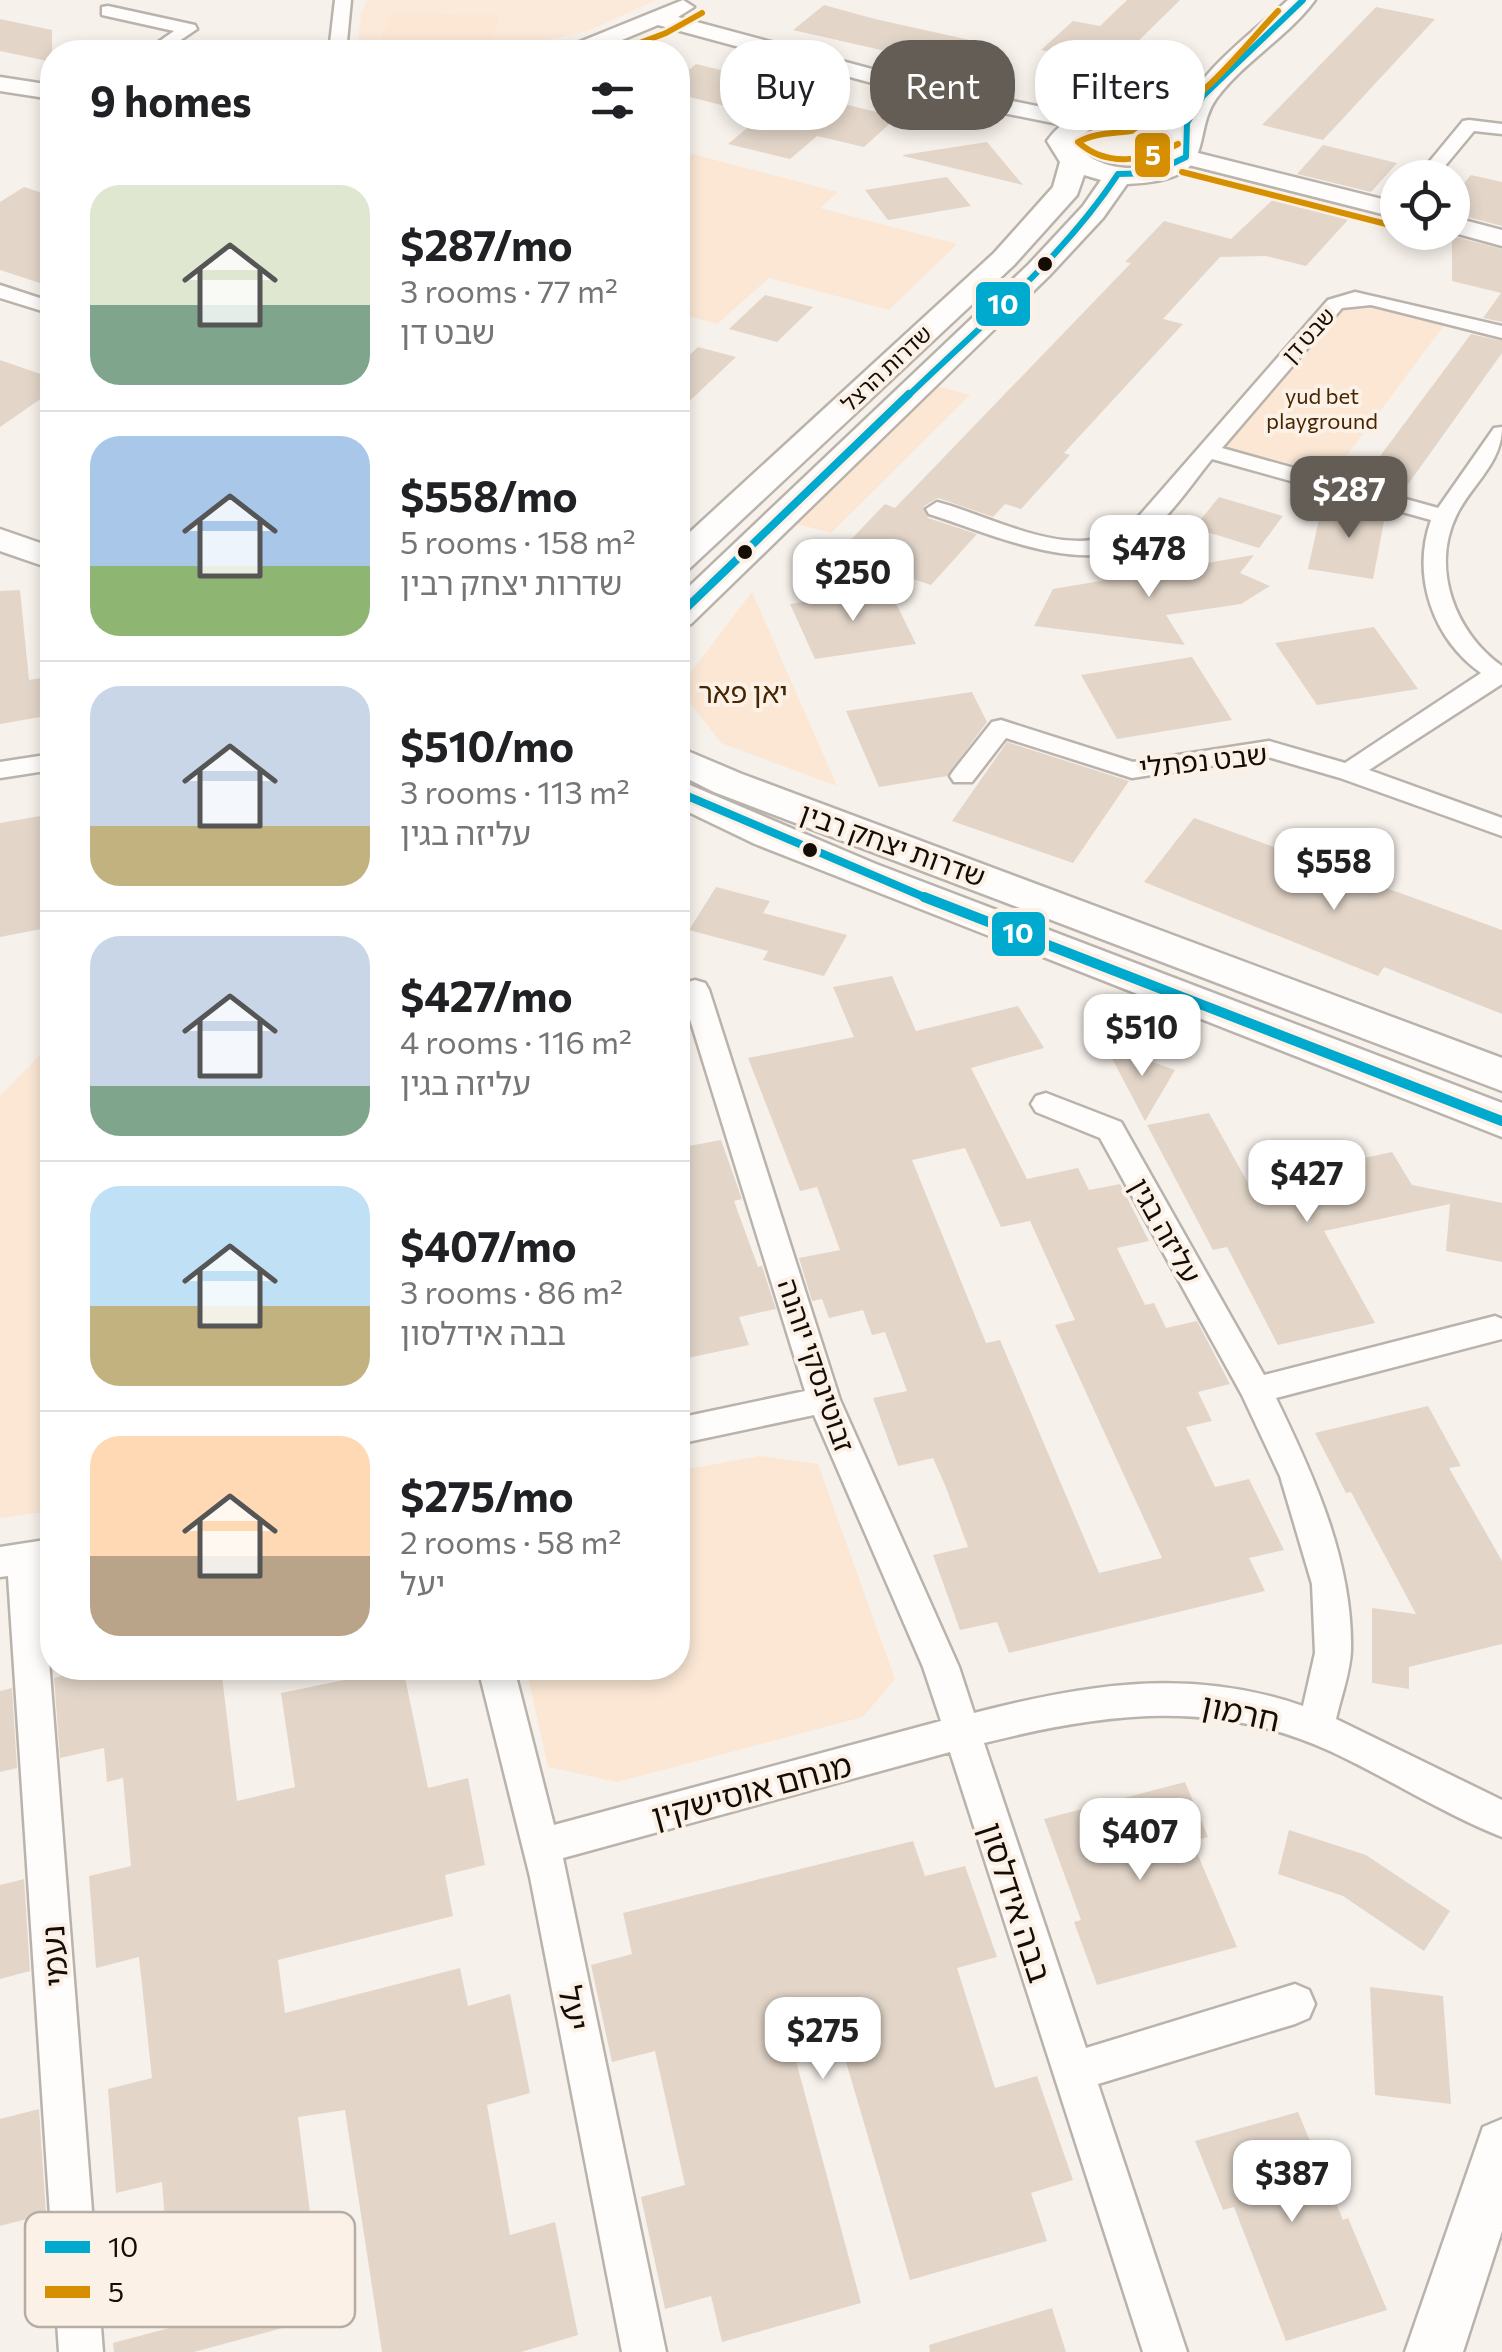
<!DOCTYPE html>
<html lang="en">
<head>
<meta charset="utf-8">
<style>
  body { margin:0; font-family:Commissioner,"Noto Sans Hebrew",sans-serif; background:#f2f2f2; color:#202124; height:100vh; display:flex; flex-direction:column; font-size:38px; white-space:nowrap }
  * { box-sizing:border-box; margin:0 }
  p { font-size:32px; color:#757577 }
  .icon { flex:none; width:55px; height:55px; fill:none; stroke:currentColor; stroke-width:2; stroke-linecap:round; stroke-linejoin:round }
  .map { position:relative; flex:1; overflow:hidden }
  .sheet { position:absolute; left:40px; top:40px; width:650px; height:1640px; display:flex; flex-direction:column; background:#fff; border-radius:40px; box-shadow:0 5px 15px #0003 }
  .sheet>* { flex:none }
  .top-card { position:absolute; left:720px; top:40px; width:630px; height:90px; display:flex; gap:20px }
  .fabs { position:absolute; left:1380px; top:160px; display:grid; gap:20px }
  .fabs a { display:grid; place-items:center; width:90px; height:90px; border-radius:50%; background:#fff; box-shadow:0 5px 15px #0003; font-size:50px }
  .price { position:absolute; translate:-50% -85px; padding:0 22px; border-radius:20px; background:#fff; color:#222; font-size:32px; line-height:65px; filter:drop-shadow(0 2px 5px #0008) }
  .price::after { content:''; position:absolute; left:50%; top:60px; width:30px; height:22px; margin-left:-15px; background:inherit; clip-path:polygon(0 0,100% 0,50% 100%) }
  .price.current { background:#645d56; color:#fff }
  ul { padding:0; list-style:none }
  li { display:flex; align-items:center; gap:30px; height:250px; padding:0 50px }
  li+li { border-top:2px solid #e0e0e0 }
  li span { display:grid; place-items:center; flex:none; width:280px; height:200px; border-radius:30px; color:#555 }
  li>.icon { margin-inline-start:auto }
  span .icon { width:120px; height:120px; fill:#fffc; stroke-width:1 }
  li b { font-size:42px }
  h2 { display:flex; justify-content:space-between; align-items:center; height:120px; padding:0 50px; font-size:42px }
  .chip { padding:0 35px; border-radius:40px; background:#fff; box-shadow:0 5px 15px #0003; font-size:35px; line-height:90px }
  .chip.current { background:#645d56; color:#fff }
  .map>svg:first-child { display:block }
  .built { fill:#fbead9 }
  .green { fill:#fbe7d4 }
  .building { fill:#e3d6c9; fill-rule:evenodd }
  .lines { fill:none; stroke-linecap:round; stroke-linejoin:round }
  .minor-casing { stroke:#bab3ac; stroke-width:5 }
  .tertiary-casing { stroke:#bab3ac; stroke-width:5 }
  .secondary-casing { stroke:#bab3ac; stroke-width:5 }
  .minor { fill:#fefdfc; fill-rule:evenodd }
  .tertiary { fill:#fefdfc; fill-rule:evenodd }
  .secondary { fill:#fefdfc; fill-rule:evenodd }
  .bus-1-far2-casing { stroke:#fcf1e6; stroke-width:11 }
  .bus-1-far1-casing { stroke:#fcf1e6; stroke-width:14 }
  .bus-1-casing { stroke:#fcf1e6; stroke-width:18 }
  .bus-2-casing { stroke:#fcf1e6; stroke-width:11 }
  .bus-1-far2 { stroke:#00a9ce; stroke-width:6 }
  .bus-1-far1 { stroke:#00a9ce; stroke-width:8 }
  .bus-1 { stroke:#00a9ce; stroke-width:10 }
  .bus-2 { stroke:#d58f01; stroke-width:6 }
  .bus-dot { fill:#150d05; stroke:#fcf1e6; stroke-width:4 }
  .labels { text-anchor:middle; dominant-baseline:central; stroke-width:8; stroke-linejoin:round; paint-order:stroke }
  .far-street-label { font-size:22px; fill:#150d05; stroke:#fcf1e6 }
  .far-park-label { font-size:22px; fill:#462500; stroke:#fcf1e6 }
  .park-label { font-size:28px; fill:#462500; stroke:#fcf1e6 }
  .street-label { font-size:28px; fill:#150d05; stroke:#fcf1e6 }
  .near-street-label { font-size:32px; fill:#150d05; stroke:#fcf1e6 }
  .key { fill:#fcf1e6; stroke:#b7ada2; stroke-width:2.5 }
  .key-label { font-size:28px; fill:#150d05 }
  .line-badge { stroke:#fcf1e6; stroke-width:4 }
  .badge-label { font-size:28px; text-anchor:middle; font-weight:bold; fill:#fff }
</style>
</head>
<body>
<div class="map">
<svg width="1502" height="2352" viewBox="0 0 1502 2352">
  <rect width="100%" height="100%" fill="#f7f1eb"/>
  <path class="built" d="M367 0H656L588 31 543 41 471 52H357L361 14Z"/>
  <path class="green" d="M390 13 500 15 492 47 379 46Z
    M692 154 838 192 820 208 957 244 889 310 769 278 717 324 678 313V165Z
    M1349 303 1445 324 1333 474 1223 447Z
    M925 383 970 395 831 533 786 521Z
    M752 592 837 786 721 743 679 688Z
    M52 1043V1511L0 1518V1096Z
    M760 1456 818 1464 895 1679 863 1717 617 1782 548 1767 526 1668H678V1471Z"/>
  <path class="building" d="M1127 0H1180L1114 65 1136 70 1102 104 1035 89 1068 57 1041 50 1073 21 1100 26Z
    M824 5 875 19 983 43 956 67 793 30Z
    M1376 7 1435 19 1323 140 1262 125Z
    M0 19 52 30V62L0 51Z
    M696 64 758 79 725 106 678 94V79Z
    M840 103 897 117 864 147 817 136 790 159 728 144 759 118 809 130Z
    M987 142 1023 185 903 156V155Z
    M1323 145 1397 163 1371 192 1297 174Z
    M1471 175 1502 182V226L1452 213V197Z
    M947 177 971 206 888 220 865 190Z
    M24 187 52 196V287L0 270V202Z
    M1281 192 1356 211 1306 266 1266 256 1220 257 1163 319 1183 324 1064 453 1070 455 1021 509 1005 504 993 517 938 498 924 506 928 518 977 534 931 585 837 554 885 504 895 508 1131 263 1125 262 1164 221 1231 239Z
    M1452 236 1502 249V322L1483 318 1501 293 1452 281Z
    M765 295 813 307 777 342 729 329Z
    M1471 334 1502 341V353L1406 487 1392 482 1390 491 1360 483Z
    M698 347 736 357 678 412V366Z
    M0 360 52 378V391L0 427Z
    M1219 497 1283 516 1259 548 1194 528Z
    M1347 500 1386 511 1373 579 1308 569 1320 515 1335 517Z
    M1254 555 1240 573 1270 586 1241 604 1166 615 1185 645 1034 626 1053 589Z
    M889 589 916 644 815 659 790 604Z
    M20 590 29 680 52 676V715L0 724V591Z
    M1374 627 1418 689 1317 705 1275 643Z
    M1192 657 1232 720 1117 739 1081 675Z
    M972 692 987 722 947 776 879 787 846 711Z
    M1007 742 1129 781 1073 863 952 821Z
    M52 814V927L0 937V823Z
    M1194 818 1502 930V1014L1384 967 1378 976 1144 882Z
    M716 887 770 901 763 913 847 935 824 976 763 960 768 951 689 930Z
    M892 976 916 1031 1018 1006 1044 1048 971 1068 1027 1179 1078 1168 1089 1190 1120 1184 1149 1241 1117 1248 1145 1305 1154 1303 1166 1328 1197 1321 1230 1384 1198 1392 1212 1421 1186 1427 1215 1487 1249 1479 1284 1550 1249 1558 1265 1591 1009 1653 997 1622 960 1630 933 1555 968 1547 945 1485 933 1458 898 1466 873 1398 907 1391 885 1332 872 1335 863 1310 829 1318 822 1299 812 1301 799 1258 840 1250 817 1187 800 1191 748 1058 854 1037 833 987ZM965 1148 1001 1227 1030 1221 1075 1320 1055 1325 1162 1558 1099 1573 1000 1340 986 1343 912 1160Z
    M1105 1045 1175 1070 1145 1121Z
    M1209 1113 1253 1192 1332 1175 1327 1166 1392 1152 1412 1185 1502 1203V1262L1446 1251 1450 1204 1324 1231 1375 1323 1278 1345 1227 1247 1213 1250 1147 1125Z
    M721 1140 742 1199 734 1201 758 1267 762 1266 776 1309 739 1317 749 1345 678 1360V1148Z
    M1428 1406 1461 1466 1449 1468 1502 1561V1644L1409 1667V1689L1372 1683V1608L1416 1614 1351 1492 1346 1493 1315 1433Z
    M95 1668H221L237 1801 295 1787 281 1693 403 1668 428 1788 468 1778 485 1865 445 1875 453 1916 278 1960 285 2013 460 1968 468 2006 510 1994 530 2093 487 2105 510 2235 555 2222 578 2335 521 2352H382L345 2110 298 2117 323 2317 194 2352H114L113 2343 173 2327 162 2182 116 2193 108 2089 152 2078 139 1957 96 1968 89 1876 131 1866 123 1778 107 1782 104 1748 60 1758 54 1678Z
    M12 1688 17 1768 0 1772V1691Z
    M1185 1782 1208 1837 1192 1841 1237 1947 1097 1985 1074 1922 1081 1920 1044 1819Z
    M1289 1830 1366 1855 1450 1911 1424 1951 1343 1896 1278 1874Z
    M913 1841 925 1876 965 1866 997 1957 957 1968 995 2088 1037 2076 1073 2180 1031 2193 1047 2241 910 2280 842 2048 796 2061 861 2303 722 2342 711 2296 665 2309 641 2197 685 2185 655 2051 612 2062 591 1965 632 1954 623 1913Z
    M24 1879 30 1971 0 1979V1885Z
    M1370 1987 1443 1996 1451 2104 1375 2095Z
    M39 2109 46 2214 0 2226V2119Z
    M1298 2112 1343 2220 1348 2218 1387 2310 1286 2341 1234 2207 1223 2210 1195 2141Z
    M1052 2308 1066 2352H930L929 2345Z"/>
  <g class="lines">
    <g class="minor-casing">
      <path id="minor" d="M335 0H351L346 52H329Z
        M108 6 195 25 197 29 163 52H144L174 31 102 15V7Z
        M1469 120 1502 124V134L1474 131 1435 178H1416L1463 121Z
        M0 285 52 302V314L0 298Z
        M1355 292 1502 326V338L1371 305 1342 308 1222 448 1438 508 1494 428 1502 427C1502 463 1473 483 1457 514 1430 568 1455 633 1502 666V684L1369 770 1502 818V836L1340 778 1268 757 1132 778 1006 738 972 782H954L950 776 954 770 992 722 1001 720 1133 762 1269 741 1345 763 1481 673C1433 639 1411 576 1431 520L1212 459C1190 486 1168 520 1139 541 1087 579 984 531 929 514L926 509 937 502C1000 518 1086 573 1140 515L1328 300Z
        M52 754V770L0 778V762Z
        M695 980 705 983 709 990 840 1400 959 1667 974 1713C1087 1684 1190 1667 1303 1706L1315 1653 1312 1584 1280 1476 1242 1395 1100 1138 1036 1112 1031 1104 1036 1096 1046 1093 1121 1122 1264 1375 1495 1316 1502 1319V1339L1276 1398C1314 1476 1353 1562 1351 1651 1350 1673 1341 1697 1336 1719L1502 1800V1837C1442 1813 1388 1778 1330 1751 1214 1698 1104 1713 984 1743L1086 2048 1295 1984 1309 1990 1315 2004 1309 2018 1295 2024 1098 2084 1187 2352H1143L950 1752 563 1858 666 2352H622L530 1877 478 1668H514L554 1825 941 1721 923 1667 814 1415 678 1444V1418L805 1391 681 990 685 983Z
        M52 1539V1569L42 1570 103 2352H59L8 1576 0 1577V1547Z"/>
    </g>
    <g class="tertiary-casing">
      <path id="tertiary" d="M683 0 694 7 678 17 924 83 1091 117 1095 122 1083 129 924 97 658 25 593 52H564L567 47Z
        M0 77 52 85V99L0 91Z
        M1186 150 1398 203V218L1177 162 1174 157Z
        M1452 217 1502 230V246L1451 232Z
        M1502 2119V2231L1463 2352H1405L1483 2127Z"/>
    </g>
    <g class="secondary-casing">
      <path id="secondary" d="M1288 0H1315C1288 37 1244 61 1216 99 1199 123 1206 153 1187 169 1171 181 1147 183 1127 184L1103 218 1049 276 691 624 678 627V597L1029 264 1083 206 1101 180 1084 175 1077 195 1014 265 690 568 678 571V543L994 253 1053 187 1060 162 1047 141C1077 98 1133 104 1176 123 1197 72 1249 36 1288 0ZM1119 125 1147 130 1174 148C1155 179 1091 172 1075 141L1093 127Z
        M0 529 52 547V569L0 551Z
        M678 747 742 774 1502 1058V1091L714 792 678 774Z
        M678 780 876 864 1502 1103V1137L755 844 678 807Z"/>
    </g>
    <use href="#minor" class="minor"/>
    <use href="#tertiary" class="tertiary"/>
    <use href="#secondary" class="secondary"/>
    <g class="bus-1-far2-casing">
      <path id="bus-1-far2" d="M907 397C980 326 1062 259 1118 174L1153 173 1186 157 1187 123 1203 96 1303 0"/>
    </g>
    <g class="bus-1-far1-casing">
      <path id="bus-1-far1" d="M678 616 909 394
        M678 792 931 900"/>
    </g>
    <g class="bus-1-casing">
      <path id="bus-1" d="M924 897 1502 1121"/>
    </g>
    <g class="bus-2-casing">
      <path id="bus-2" d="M616 52 666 33 702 13
        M1178 144C1146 161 1107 168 1078 142 1101 129 1129 136 1153 125 1204 101 1240 51 1278 11
        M1182 172 1394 226"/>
    </g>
    <use href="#bus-1-far2" class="bus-1-far2"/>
    <use href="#bus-1-far1" class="bus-1-far1"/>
    <use href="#bus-1" class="bus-1"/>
    <use href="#bus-2" class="bus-2"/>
  </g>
  <g class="bus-dot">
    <circle cx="1045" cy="264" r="9"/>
    <circle cx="745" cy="552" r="9"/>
    <circle cx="810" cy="850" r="9"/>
  </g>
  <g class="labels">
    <g class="far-street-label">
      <text transform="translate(1308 335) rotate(-47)">שבט דן</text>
      <text transform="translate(886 368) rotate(-43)">שדרות הרצל</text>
    </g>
    <g class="far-park-label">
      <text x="1322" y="395">yud bet<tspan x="1322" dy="25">playground</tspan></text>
    </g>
    <g class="park-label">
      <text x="743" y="692">יאן פאר</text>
    </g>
    <g class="street-label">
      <text transform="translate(1203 760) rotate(-6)">שבט נפתלי</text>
      <text transform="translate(893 844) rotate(20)">שדרות יצחק רבין</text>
      <text transform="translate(1166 1230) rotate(61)">עליזה בגין</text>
      <text transform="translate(817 1365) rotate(71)">זבוטינסקי יוהנה</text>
    </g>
    <g class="near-street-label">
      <text transform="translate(1241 1711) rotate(12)">חרמון</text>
      <text transform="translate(751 1789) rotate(-15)">מנחם אוסישקין</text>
      <text transform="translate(1017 1902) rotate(72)">בבה אידלסון</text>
      <text transform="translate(53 1956) rotate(-94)">נעמי</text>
      <text transform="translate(575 2008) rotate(79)">יעל</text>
    </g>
  </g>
  <rect x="25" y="2212" width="330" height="115" rx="15" class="key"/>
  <rect x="45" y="2241" width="45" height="12" fill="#00a9ce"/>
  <rect x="45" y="2286" width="45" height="12" fill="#d58f01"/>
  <g class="key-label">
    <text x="108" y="2257">10</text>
    <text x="108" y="2302">5</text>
  </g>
  <g class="line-badge">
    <rect x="1133" y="131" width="39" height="48" rx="10" fill="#d58f01"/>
    <rect x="974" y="280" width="58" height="48" rx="10" fill="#00a9ce"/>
    <rect x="990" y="910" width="57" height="48" rx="10" fill="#00a9ce"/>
  </g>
  <g class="badge-label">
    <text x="1153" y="165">5</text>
    <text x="1003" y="314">10</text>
    <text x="1018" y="943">10</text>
  </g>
</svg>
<div class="fabs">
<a><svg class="icon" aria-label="locate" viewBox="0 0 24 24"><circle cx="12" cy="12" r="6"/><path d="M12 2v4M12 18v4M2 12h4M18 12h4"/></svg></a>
</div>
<b class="price current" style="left:1349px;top:541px">$287</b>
<b class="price" style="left:1149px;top:600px">$478</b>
<b class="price" style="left:853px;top:624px">$250</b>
<b class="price" style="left:1334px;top:913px">$558</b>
<b class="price" style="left:1142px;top:1079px">$510</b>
<b class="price" style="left:1307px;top:1225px">$427</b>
<b class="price" style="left:1140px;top:1883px">$407</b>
<b class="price" style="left:823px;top:2082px">$275</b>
<b class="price" style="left:1292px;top:2225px">$387</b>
<div class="top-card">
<a class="chip">Buy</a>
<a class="chip current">Rent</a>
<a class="chip">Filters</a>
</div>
<section class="sheet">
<h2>9 homes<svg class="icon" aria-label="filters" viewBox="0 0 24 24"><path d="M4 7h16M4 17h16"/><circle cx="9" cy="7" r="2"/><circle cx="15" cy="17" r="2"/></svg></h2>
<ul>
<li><span style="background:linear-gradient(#dfe7d0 60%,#7fa58c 0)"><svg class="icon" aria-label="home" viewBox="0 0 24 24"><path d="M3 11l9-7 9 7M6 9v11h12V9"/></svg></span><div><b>$287/mo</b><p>3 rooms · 77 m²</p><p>שבט דן</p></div></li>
<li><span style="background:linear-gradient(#a9c7e8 65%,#8fb573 0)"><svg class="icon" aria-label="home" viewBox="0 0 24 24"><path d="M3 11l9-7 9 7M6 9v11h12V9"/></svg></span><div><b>$558/mo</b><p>5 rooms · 158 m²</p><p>שדרות יצחק רבין</p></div></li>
<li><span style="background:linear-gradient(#c9d6e8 70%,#c2b280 0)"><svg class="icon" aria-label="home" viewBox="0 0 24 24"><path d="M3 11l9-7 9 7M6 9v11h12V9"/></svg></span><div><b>$510/mo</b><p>3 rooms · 113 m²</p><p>עליזה בגין</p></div></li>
<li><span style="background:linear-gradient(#c9d6e8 75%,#7fa58c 0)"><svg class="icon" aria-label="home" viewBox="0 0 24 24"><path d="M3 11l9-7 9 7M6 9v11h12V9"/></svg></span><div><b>$427/mo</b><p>4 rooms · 116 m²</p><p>עליזה בגין</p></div></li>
<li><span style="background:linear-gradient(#bfe0f5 60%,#c2b280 0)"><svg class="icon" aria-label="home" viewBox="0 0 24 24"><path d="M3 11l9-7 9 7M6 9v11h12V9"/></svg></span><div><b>$407/mo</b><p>3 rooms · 86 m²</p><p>בבה אידלסון</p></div></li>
<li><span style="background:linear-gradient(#ffd9b3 60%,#b9a48a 0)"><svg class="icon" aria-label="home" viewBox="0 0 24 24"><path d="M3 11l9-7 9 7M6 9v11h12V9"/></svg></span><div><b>$275/mo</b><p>2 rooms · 58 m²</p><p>יעל</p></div></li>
</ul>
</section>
</div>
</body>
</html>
